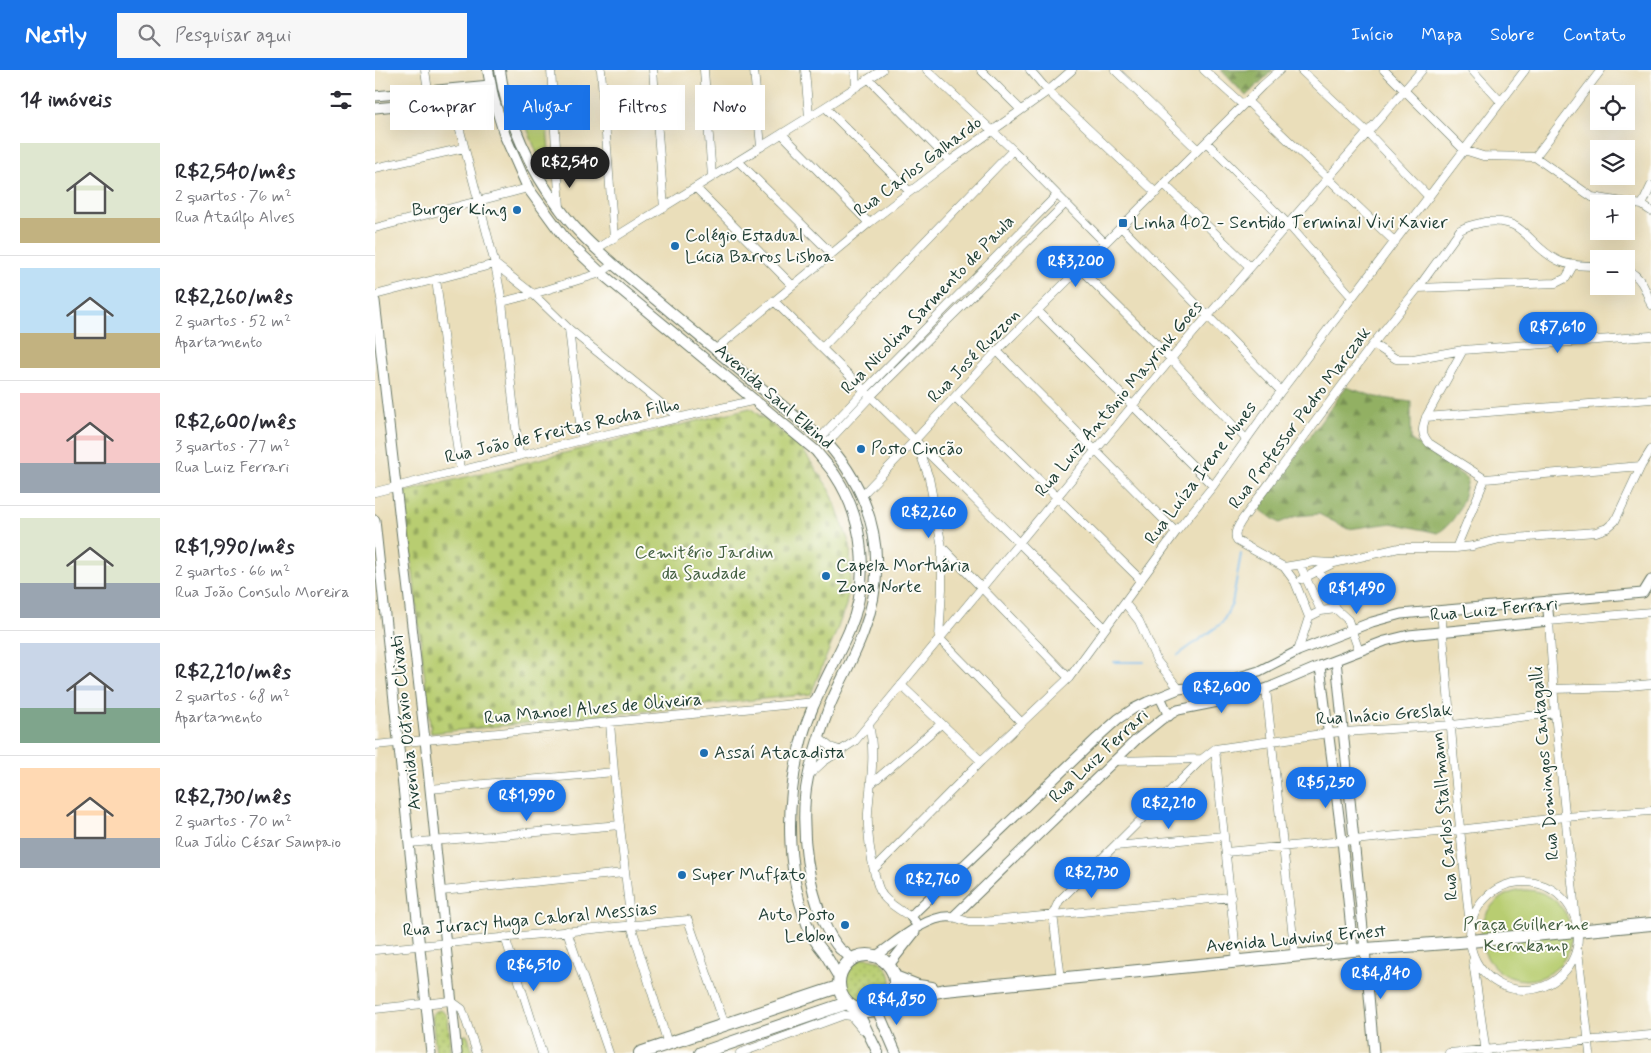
<!DOCTYPE html>
<html lang="pt">
<head>
<meta charset="utf-8">
<style>
  body { margin:0; font-family:Mynerve,sans-serif; background:#f7f7f7; color:#2b2b33; height:100vh; display:flex; flex-direction:column; font-size:19px; white-space:nowrap }
  * { box-sizing:border-box; margin:0 }
  p { font-size:16px; color:#7c7c81 }
  .icon { flex:none; width:28px; height:28px; fill:none; stroke:currentColor; stroke-width:2; stroke-linecap:round; stroke-linejoin:round }
  .map { position:relative; flex:1; overflow:hidden }
  .sheet { display:flex; flex-direction:column; background:#fff; width:375px }
  .sheet>* { flex:none }
  .hud { position:absolute; left:15px; top:15px; width:475px; height:45px; display:flex; gap:10px }
  .buttons { position:absolute; left:1215px; top:15px; display:grid; gap:10px }
  .buttons a { display:grid; place-items:center; width:45px; height:45px; border-radius:0px; background:#fff; box-shadow:0 5px 20px #0002; font-size:25px }
  .price { position:absolute; translate:-50% -42px; padding:0 11px; border-radius:18px; background:#1a73e8; color:#fff; font-size:16px; line-height:32px; filter:drop-shadow(0 1px 2px #0008) }
  .price::after { content:''; position:absolute; left:50%; top:30px; width:15px; height:11px; margin-left:-8px; background:inherit; clip-path:polygon(0 0,100% 0,50% 100%) }
  .price.active { background:#222; color:#fff }
  ul { padding:0; list-style:none }
  li { display:flex; align-items:center; gap:15px; height:125px; padding:0 20px }
  li+li { border-top:1px solid #e1e1e2 }
  li span { display:grid; place-items:center; flex:none; width:140px; height:100px; border-radius:0px; color:#555 }
  li>.icon { margin-inline-start:auto }
  span .icon { width:60px; height:60px; fill:#fffc; stroke-width:1 }
  li b { font-size:21px }
  h2 { display:flex; justify-content:space-between; align-items:center; height:60px; padding:0 20px; font-size:21px }
  .chip { padding:0 18px; border-radius:0px; background:#fff; box-shadow:0 5px 20px #0002; font-size:18px; line-height:45px }
  .chip.active { background:#1a73e8; color:#fff }
  header { display:flex; align-items:center; gap:30px; box-sizing:border-box; height:70px; padding:0 25px; background:#1a73e8; color:#fff }
  header strong { font-size:24px }
  nav { display:flex; gap:28px; margin-inline-start:auto; font-size:18px }
  .search { width:350px; height:45px; background:#f7f7f7; display:flex; align-items:center; gap:12px; box-sizing:border-box; padding:0 18px; border-radius:0px; color:#7c7c81; font-size:19px }
  main { display:flex; flex:1; min-height:0 }
  .map>svg:first-child { display:block }
  .grass { fill:url(#grass-dots); stroke:#6c8552 }
  .forest { fill:url(#forest-firs); stroke:#58764c }
  .cemetery { fill:url(#cemetery-stones); stroke:#6c8552 }
  .green { fill:#b8cd71; stroke:#6c8552 }
  .lines { fill:none; stroke-linecap:round; stroke-linejoin:round }
  .stream { stroke:#70b6e7; stroke-width:2 }
  .minor-casing { stroke:#667563; stroke-width:9 }
  .tertiary-casing { stroke:#667563; stroke-width:11 }
  .secondary-casing { stroke:#667563; stroke-width:12 }
  .trunk-casing { stroke:#667563; stroke-width:14 }
  .minor { stroke:#fff; stroke-width:8 }
  .tertiary { stroke:#fff; stroke-width:9 }
  .secondary { stroke:#fff; stroke-width:10 }
  .trunk { stroke:#fff; stroke-width:12 }
  .poi-dot { fill:#1f6fb2; stroke:#fdfcf7; stroke-width:2 }
  .labels { text-anchor:middle; dominant-baseline:central; stroke-width:4; stroke-linejoin:round; paint-order:stroke }
  .street-label { font-size:18px; fill:#1f3d34; stroke:#fdfcf7 }
  .poi-label { font-size:18px; fill:#1f3d34; stroke:#fdfcf7; text-anchor:start }
  .park-label { font-size:18px; fill:#456143; stroke:#fdfcf7 }
</style>
</head>
<body>
<header>
<strong>Nestly</strong>
<div class="search"><svg class="icon" aria-label="search" viewBox="0 0 24 24"><circle cx="10" cy="10" r="6"/><path d="M15 15l6 6"/></svg>Pesquisar aqui</div>
<nav><a>Início</a><a>Mapa</a><a>Sobre</a><a>Contato</a></nav>
</header>
<main>
<section class="sheet">
<h2>14 imóveis<svg class="icon" aria-label="filters" viewBox="0 0 24 24"><path d="M4 7h16M4 17h16"/><circle cx="9" cy="7" r="2"/><circle cx="15" cy="17" r="2"/></svg></h2>
<ul>
<li><span style="background:linear-gradient(#dfe7d0 75%,#c2b280 0)"><svg class="icon" aria-label="home" viewBox="0 0 24 24"><path d="M3 11l9-7 9 7M6 9v11h12V9"/></svg></span><div><b>R$2,540/mês</b><p>2 quartos · 76 m²</p><p>Rua Ataúlfo Alves</p></div></li>
<li><span style="background:linear-gradient(#bfe0f5 65%,#c2b280 0)"><svg class="icon" aria-label="home" viewBox="0 0 24 24"><path d="M3 11l9-7 9 7M6 9v11h12V9"/></svg></span><div><b>R$2,260/mês</b><p>2 quartos · 52 m²</p><p>Apartamento</p></div></li>
<li><span style="background:linear-gradient(#f6c9c9 70%,#9aa5b1 0)"><svg class="icon" aria-label="home" viewBox="0 0 24 24"><path d="M3 11l9-7 9 7M6 9v11h12V9"/></svg></span><div><b>R$2,600/mês</b><p>3 quartos · 77 m²</p><p>Rua Luiz Ferrari</p></div></li>
<li><span style="background:linear-gradient(#dfe7d0 65%,#9aa5b1 0)"><svg class="icon" aria-label="home" viewBox="0 0 24 24"><path d="M3 11l9-7 9 7M6 9v11h12V9"/></svg></span><div><b>R$1,990/mês</b><p>2 quartos · 66 m²</p><p>Rua João Consulo Moreira</p></div></li>
<li><span style="background:linear-gradient(#c9d6e8 65%,#7fa58c 0)"><svg class="icon" aria-label="home" viewBox="0 0 24 24"><path d="M3 11l9-7 9 7M6 9v11h12V9"/></svg></span><div><b>R$2,210/mês</b><p>2 quartos · 68 m²</p><p>Apartamento</p></div></li>
<li><span style="background:linear-gradient(#ffd9b3 70%,#9aa5b1 0)"><svg class="icon" aria-label="home" viewBox="0 0 24 24"><path d="M3 11l9-7 9 7M6 9v11h12V9"/></svg></span><div><b>R$2,730/mês</b><p>2 quartos · 70 m²</p><p>Rua Júlio César Sampaio</p></div></li>
</ul>
</section>
<div class="map">
<svg width="1276" height="983" viewBox="0 0 1276 983">
  <defs>
    <pattern id="grass-dots" width="8" height="8" patternUnits="userSpaceOnUse" patternTransform="scale(1.25)"><rect width="8" height="8" fill="#b8cd71"/><path d="M2 2h.1M6 6h.1" fill="none" stroke="#95a85e" stroke-width="1.8" stroke-linecap="round"/></pattern>
    <pattern id="forest-firs" width="22" height="20" patternUnits="userSpaceOnUse" patternTransform="scale(1.25)"><rect width="22" height="20" fill="#92b063"/><path d="M5 1l3.5 6h-7zM16 11l3.5 6h-7z" fill="#779052"/></pattern>
    <pattern id="cemetery-stones" width="16" height="16" patternUnits="userSpaceOnUse" patternTransform="scale(1.25)"><rect width="16" height="16" fill="#b8cd71"/><path d="M2 7V4a2 2 0 0 1 4 0v3zM10 15v-3a2 2 0 0 1 4 0v3z" fill="#95a85e"/></pattern>
  </defs>
  <rect width="100%" height="100%" fill="#fdfcf7"/>
  <filter id="ink" filterUnits="userSpaceOnUse"><feTurbulence type="fractalNoise" baseFrequency=".02" numOctaves="2"/><feDisplacementMap in="SourceGraphic" scale="10" xChannelSelector="R" yChannelSelector="G"/><feConvolveMatrix kernelMatrix="1 2 1 2 8 2 1 2 1" color-interpolation-filters="sRGB"/></filter>
  <filter id="wash" filterUnits="userSpaceOnUse"><feTurbulence type="fractalNoise" baseFrequency=".0096" numOctaves="4" result="noise"/><feDisplacementMap in="SourceGraphic" scale="20" xChannelSelector="R" yChannelSelector="G"/><feGaussianBlur stdDeviation="1.12" result="paint"/><feColorMatrix in="noise" values="0 0 0 0 0 0 0 0 0 0 0 0 0 0 0 0 0 1.4 0 .05"/><feComposite in="paint" operator="in"/></filter>
  <g filter="url(#wash)">
    <rect width="100%" height="100%" fill="#eadeba"/>
    <path class="grass" d="M468 912a24 24 0 1 1 48 0a24 24 0 1 1-48 0Z
      M65 940 70 943 73 947 76 983H61L57 945 59 942Z
      M91 965 93 966 98 983H85L84 971 87 966Z"/>
    <path class="forest" d="M846 0H898L871 26Z
      M971 317 1001 327 1036 332V370L1093 409C1088 432 1083 450 1063 463L1017 453 973 459 944 444 921 446 904 453 883 438Z"/>
    <path class="cemetery" d="M375 338 425 376 455 420 475 475 476 505 471 535 462 560 436 624 56 663 29 422Z"/>
    <path class="green" d="M171 43 175 96H167L149 50Z
      M1106 865a45 45 0 1 1 90 0a45 45 0 1 1-90 0Z"/>
    <g class="lines">
      <path class="stream" d="M803 585 847 553 857 534 866 484
        M739 592H769"/>
    </g>
  </g>
  <g filter="url(#ink)">
    <g class="lines">
      <g class="minor-casing">
        <path id="minor" d="M50 0 53 21
          M176 0 185 138
          M226 0 239 168
          M278 0 289 138
          M329 0 337 107
          M379 0 386 77
          M430 0 434 47
          M480 0 481 17
          M552 0 638 80 730 173
          M606 0 646 40
          M655 0 673 21 781 123
          M740 0 823 80
          M829 0 868 35
          M926 0 992 62 1054 127
          M1009 0 1089 80 1108 86 1160 87 1217 127 1267 135 1276 141
          M1097 0 1126 32
          M494 9 575 91
          M77 30 120 194 127 232 144 386
          M872 31 1020 172
          M450 37 534 121
          M134 39 178 37
          M407 64 494 153
          M831 72 913 154 977 227
          M1160 87 1226 0
          M363 91 456 183
          M0 98 89 78
          M162 103 182 99
          M789 114 875 197
          M321 118 417 215
          M1267 135 1276 116
          M746 157 906 321
          M0 158 153 118
          M221 179 450 37 507 0
          M1224 196C1211 196 1193 196 1182 190 1151 174 1151 147 1110 152 1100 154 1093 155 1085 160L1043 218 998 274 867 450C863 457 858 463 862 471L909 497 939 492 959 493 1024 478H1081L1098 476 1125 469 1221 462 1232 458 1240 451 1266 396 1276 380
          M705 199 796 289 871 369
          M1251 200C1267 206 1271 221 1276 235
          M61 209 85 400
          M1043 218 1181 213 1191 208 1199 194
          M0 225 120 194 158 224 194 259 304 348
          M399 231 730 558
          M127 232 158 224 226 203 238 194
          M663 241 838 416
          M194 259 207 370
          M998 274 1021 289H1038L1088 280 1276 266
          M447 278 638 80
          M341 279 494 153 575 91 673 21 697 0
          M1088 280 1051 347C1047 358 1046 364 1054 373L1110 409
          M622 281 801 462
          M580 327 766 510
          M1051 347 1276 329
          M446 367 490 320 682 125
          M541 372 554 408 567 477V519L564 568 647 653
          M452 373 496 326 691 133
          M1110 409 1266 396
          M0 422 207 370 381 330
          M487 425 540 370 622 281 887 16 905 0
          M567 477 694 608
          M1081 478 1110 409
          M925 495 946 541
          M909 497 920 512 934 547 923 581
          M944 501 961 539 973 550 984 581
          M927 509 959 493
          M750 533 764 551 782 591 804 619
          M1066 541C1075 645 1083 750 1095 855
          M934 547 946 541 961 539
          M526 615 606 691
          M891 619 920 886
          M1179 619 1243 617 1276 614
          M235 653 239 702 256 855 293 974
          M494 655C501 685 495 714 493 743 492 762 495 782 499 801 501 809 503 820 508 826 515 835 526 841 536 847
          M444 668 455 677 467 681
          M0 675 440 632
          M840 679 954 663 1077 655 1180 643
          M840 679 862 892
          M739 691 827 689
          M434 705 448 692 480 671 806 277 1047 0
          M497 713 566 654
          M55 719 239 702
          M34 773 245 755
          M740 776 849 766
          M851 782 1084 760 1190 747 1276 741
          M499 799 606 691 694 608 801 462 838 416 906 321 1150 0
          M1095 866a54 54 0 1 1 108 0a54 54 0 1 1-108 0Z
          M66 821 249 803
          M578 847 594 852H608L856 827
          M1201 852 1180 643 1174 551 1276 542
          M192 861 234 983
          M130 867 167 983
          M0 880 313 850 350 955
          M1203 881 1215 983
          M1098 891 1111 983
          M686 909 678 844 684 831 827 689 840 679
          M0 939 76 931 87 939 102 983
          M365 983 469 945 476 946 487 959
          M1074 983 1276 965"/>
      </g>
      <g class="tertiary-casing">
        <path id="tertiary" d="M0 26 115 15
          M0 38 118 27
          M0 231 50 670 82 983
          M0 450 56 983
          M961 590 990 879 999 983
          M945 596 967 770 978 880
          M785 627 794 646
          M544 857 536 847 541 841 722 668 743 649 758 639 772 632 804 619 841 614 884 601 923 581 997 552 1026 544 1268 523 1276 510
          M501 886C520 873 554 843 578 847L761 670 787 649 803 640 863 628 893 618 945 596 1010 571 1034 565 1174 551 1172 531
          M514 895 540 862"/>
      </g>
      <g class="secondary-casing">
        <path id="secondary" d="M113 0 118 27 130 66 153 118 191 170 226 203 441 381C447 389 454 396 460 405 490 450 495 512 474 561 457 600 433 637 424 680 410 740 411 808 437 866 441 873 446 878 450 884 455 891 459 900 464 907
          M125 0C131 48 156 101 185 139 200 160 219 177 238 194L452 373C500 427 515 494 488 563 479 588 465 611 455 635 446 660 432 701 430 727 427 768 433 815 449 853 453 862 458 871 465 879 469 882 473 884 476 889
          M502 939 521 983
          M482 940 503 983"/>
      </g>
      <g class="trunk-casing">
        <path id="trunk" d="M464 913a28 28 0 1 1 56 0a28 28 0 1 1-56 0Z
          M520 907 543 916 557 918
          M518 925H547L570 920 978 880 1084 872 1276 854
          M265 983 463 917
          M326 983 472 933"/>
      </g>
      <use href="#minor" class="minor"/>
      <use href="#tertiary" class="tertiary"/>
      <use href="#secondary" class="secondary"/>
      <use href="#trunk" class="trunk"/>
    </g>
  </g>
  <g class="poi-dot">
    <circle cx="142" cy="140" r="5"/>
    <rect x="743" y="148" width="10" height="10" rx="2.5"/>
    <circle cx="300" cy="176" r="5"/>
    <circle cx="486" cy="379" r="5"/>
    <circle cx="451" cy="506" r="5"/>
    <circle cx="329" cy="683" r="5"/>
    <circle cx="307" cy="805" r="5"/>
    <circle cx="470" cy="855" r="5"/>
  </g>
  <g class="labels">
    <g class="street-label">
      <text transform="translate(543 97) rotate(-37)">Rua Carlos Galhardo</text>
      <text transform="translate(553 235) rotate(-46)">Rua Nicolina Sarmento de Paula</text>
      <text transform="translate(599 286) rotate(-46)">Rua José Ruzzon</text>
      <text transform="translate(399 327) rotate(41)">Avenida Saul Elkind</text>
      <text transform="translate(744 329) rotate(-50)">Rua Luiz Antônio Mayrink Goes</text>
      <text transform="translate(925 348) rotate(-53)">Rua Professor Pedro Marczak</text>
      <text transform="translate(187 361) rotate(-13)">Rua João de Freitas Rocha Filho</text>
      <text transform="translate(826 403) rotate(-53)">Rua Luíza Irene Nunes</text>
      <text transform="translate(1119 540) rotate(-5)">Rua Luiz Ferrari</text>
      <text transform="translate(218 639) rotate(-5)">Rua Manoel Alves de Oliveira</text>
      <text transform="translate(1009 645) rotate(-4)">Rua Inácio Greslak</text>
      <text transform="translate(31 653) rotate(-96)">Avenida Octávio Clivati</text>
      <text transform="translate(724 686) rotate(-43)">Rua Luiz Ferrari</text>
      <text transform="translate(1170 693) rotate(-95)">Rua Domingos Cantagalli</text>
      <text transform="translate(1070 746) rotate(-95)">Rua Carlos Stallmann</text>
      <text transform="translate(155 850) rotate(-5)">Rua Juracy Huga Cabral Messias</text>
      <text transform="translate(921 869) rotate(-5)">Avenida Ludwing Ernest</text>
    </g>
    <g class="poi-label">
      <text x="132" y="140" text-anchor="end">Burger King</text>
      <text x="758" y="153">Linha 402 - Sentido Terminal Vivi Xavier</text>
      <text x="310" y="166">Colégio Estadual<tspan x="310" dy="21">Lúcia Barros Lisboa</tspan></text>
      <text x="496" y="379">Posto Cincão</text>
      <text x="461" y="496">Capela Mortuária<tspan x="461" dy="21">Zona Norte</tspan></text>
      <text x="339" y="683">Assaí Atacadista</text>
      <text x="317" y="805">Super Muffato</text>
      <text x="460" y="845" text-anchor="end">Auto Posto<tspan x="460" dy="21">Leblon</tspan></text>
    </g>
    <g class="park-label">
      <text x="329" y="483">Cemitério Jardim<tspan x="329" dy="21">da Saudade</tspan></text>
      <text x="1151" y="855">Praça Guilherme<tspan x="1151" dy="21">Kernkamp</tspan></text>
    </g>
  </g>
</svg>
<div class="buttons">
<a><svg class="icon" aria-label="locate" viewBox="0 0 24 24"><circle cx="12" cy="12" r="6"/><path d="M12 2v4M12 18v4M2 12h4M18 12h4"/></svg></a>
<a><svg class="icon" aria-label="layers" viewBox="0 0 24 24"><path d="M12 4l9 5-9 5-9-5zM3 14l9 5 9-5"/></svg></a>
<a>+</a>
<a>−</a>
</div>
<b class="price active" style="left:195px;top:119px">R$2,540</b>
<b class="price" style="left:701px;top:218px">R$3,200</b>
<b class="price" style="left:1183px;top:284px">R$7,610</b>
<b class="price" style="left:554px;top:469px">R$2,260</b>
<b class="price" style="left:982px;top:545px">R$1,490</b>
<b class="price" style="left:847px;top:644px">R$2,600</b>
<b class="price" style="left:951px;top:739px">R$5,250</b>
<b class="price" style="left:152px;top:752px">R$1,990</b>
<b class="price" style="left:794px;top:760px">R$2,210</b>
<b class="price" style="left:717px;top:829px">R$2,730</b>
<b class="price" style="left:558px;top:836px">R$2,760</b>
<b class="price" style="left:159px;top:922px">R$6,510</b>
<b class="price" style="left:1006px;top:930px">R$4,840</b>
<b class="price" style="left:522px;top:956px">R$4,850</b>
<div class="hud">
<a class="chip">Comprar</a>
<a class="chip active">Alugar</a>
<a class="chip">Filtros</a>
<a class="chip">Novo</a>
</div>
</div>
</main>
</body>
</html>
